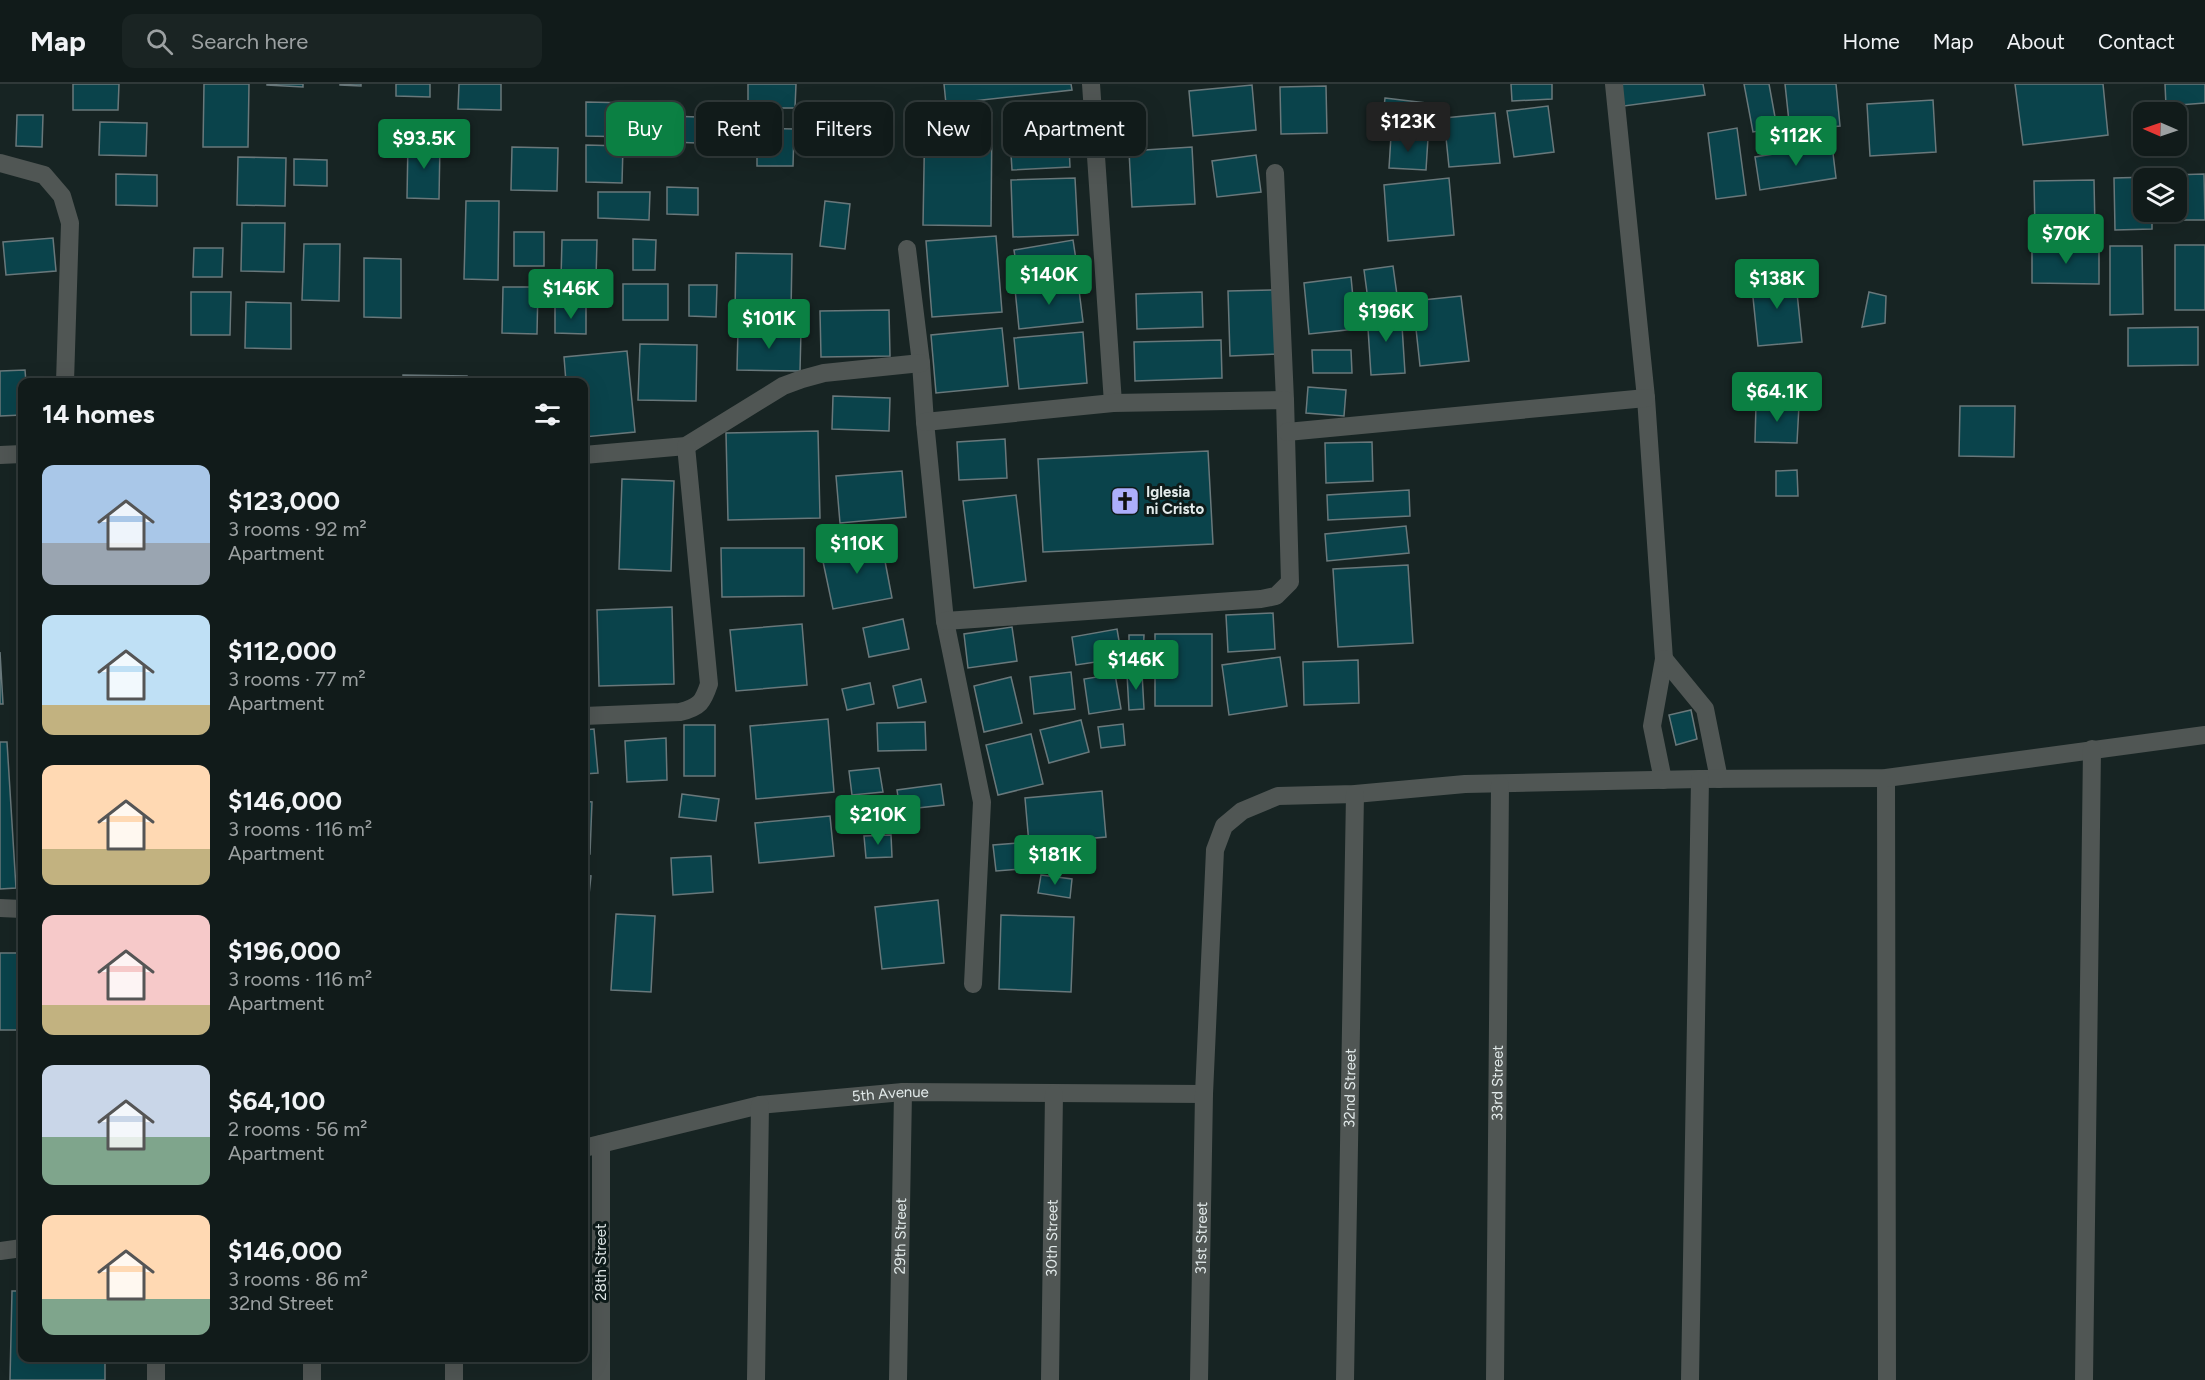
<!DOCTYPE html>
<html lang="en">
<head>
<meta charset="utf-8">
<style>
  body { margin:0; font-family:Figtree,sans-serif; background:#1a2423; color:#f1f3f6; height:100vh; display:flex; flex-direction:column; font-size:22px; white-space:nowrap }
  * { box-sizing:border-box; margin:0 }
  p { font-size:20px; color:#9ca1a2 }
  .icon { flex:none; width:33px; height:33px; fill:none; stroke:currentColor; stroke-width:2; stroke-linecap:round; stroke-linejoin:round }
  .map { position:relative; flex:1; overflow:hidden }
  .drawer { position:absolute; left:18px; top:294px; width:570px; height:984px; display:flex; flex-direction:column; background:#111b1a; border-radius:12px; box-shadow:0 6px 24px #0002,0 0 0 2px #303939 }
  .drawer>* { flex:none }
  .guide { position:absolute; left:606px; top:18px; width:570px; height:54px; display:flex; gap:12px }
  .needle { width:39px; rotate:272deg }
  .tools { position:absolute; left:2133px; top:18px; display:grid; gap:12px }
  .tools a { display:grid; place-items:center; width:54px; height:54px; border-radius:12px; background:#111b1a; box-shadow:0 6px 24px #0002,0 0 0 2px #303939; font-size:30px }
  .price { position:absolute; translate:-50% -51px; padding:0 14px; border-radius:6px; background:#0b8043; color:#fff; font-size:20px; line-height:39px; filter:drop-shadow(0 2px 3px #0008) }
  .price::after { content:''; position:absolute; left:50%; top:36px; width:18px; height:14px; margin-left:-9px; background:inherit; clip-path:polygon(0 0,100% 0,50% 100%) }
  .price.current { background:#222; color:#fff }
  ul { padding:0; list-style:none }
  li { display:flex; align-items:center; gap:18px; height:150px; padding:0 24px }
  li span { display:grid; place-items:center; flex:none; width:168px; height:120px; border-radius:12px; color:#555 }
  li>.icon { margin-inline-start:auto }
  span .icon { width:72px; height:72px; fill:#fffc; stroke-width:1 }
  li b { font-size:26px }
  h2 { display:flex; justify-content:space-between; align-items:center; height:72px; padding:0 24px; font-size:26px }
  .tag { padding:0 21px; border-radius:12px; background:#111b1a; box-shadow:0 6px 24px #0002,0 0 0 2px #303939; font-size:21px; line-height:54px }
  .tag.current { background:#0b8043; color:#fff }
  header { display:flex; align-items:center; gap:36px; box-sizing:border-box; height:84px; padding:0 30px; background:#111b1a; border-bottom:2px solid #303939 }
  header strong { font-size:28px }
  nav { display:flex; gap:33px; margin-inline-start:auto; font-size:21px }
  .search { width:420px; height:54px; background:#1a2423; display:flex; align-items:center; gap:15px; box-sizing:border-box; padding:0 21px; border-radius:12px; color:#9ca1a2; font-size:22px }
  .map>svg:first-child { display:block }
  .building { fill:#0a434b; stroke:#69787b; stroke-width:1.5 }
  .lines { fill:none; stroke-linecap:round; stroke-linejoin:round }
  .street { stroke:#505654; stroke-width:18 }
  .labels { text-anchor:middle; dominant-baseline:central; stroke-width:6; stroke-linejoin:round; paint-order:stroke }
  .poi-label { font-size:15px; font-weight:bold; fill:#e2eaea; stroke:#0e1b1a; text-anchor:start }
  .street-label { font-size:15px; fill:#e2eaea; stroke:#0e1b1a }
</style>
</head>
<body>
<header>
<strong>Map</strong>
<div class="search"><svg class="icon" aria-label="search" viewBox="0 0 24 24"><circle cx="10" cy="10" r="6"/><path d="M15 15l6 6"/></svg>Search here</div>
<nav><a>Home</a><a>Map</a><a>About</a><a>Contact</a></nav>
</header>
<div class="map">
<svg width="2205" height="1296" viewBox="0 0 2205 1296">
  <rect width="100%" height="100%" fill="#172423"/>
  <path class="building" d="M73 0H119L118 26H73Z
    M204 0H249L248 63H203Z
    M267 0H303V3L267 1Z
    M340 0H361V2L340 1Z
    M396 0H430V13L396 12Z
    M459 0H501V26L458 25Z
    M748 0H796L795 24H748Z
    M944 0H1071L1072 6 946 20Z
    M1511 0H1552V15L1512 17Z
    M1621 0H1703L1705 11 1624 22Z
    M1744 0H1769L1777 44 1753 48Z
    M1785 0H1836L1840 42 1790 47Z
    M2015 0H2103L2108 51 2023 61Z
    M2165 0H2205V19L2166 22Z
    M1252 1 1256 46 1193 52 1189 7Z
    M1326 2 1327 49 1281 50 1280 3Z
    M1385 14 1426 19 1423 46 1382 42Z
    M1933 16 1936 68 1870 72 1867 20Z
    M586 18 632 19 631 53 586 52Z
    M1067 19 1070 83 1012 86 1008 22Z
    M1548 22 1554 68 1514 73 1507 27Z
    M925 28 992 29 991 142 923 141Z
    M1495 29 1500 79 1449 83 1444 34Z
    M17 31H43L42 63 16 62Z
    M671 32 697 33V59L671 58Z
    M100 38 147 39 146 72 99 71Z
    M757 44 794 45 793 82H757Z
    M1737 44 1746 111 1716 115 1708 49Z
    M1391 52 1428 54 1426 86 1389 84Z
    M408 57 440 58 439 115 407 114Z
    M586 61 623 62 622 99 586 98Z
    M1832 61 1836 94 1760 106 1755 73Z
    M512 63 558 64 557 107 511 106Z
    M1192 63 1195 120 1132 123 1129 67Z
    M1256 71 1261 108 1217 113 1212 77Z
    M238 73 286 74 285 122 237 121Z
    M294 75 327 76V102L294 101Z
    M116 90 157 91V122L116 121Z
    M2204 90 2205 136H2171V128H2176V94H2171V91Z
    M2151 93 2144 94V128H2152V145L2115 146 2114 94Z
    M1075 94 1078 151 1013 153 1011 96Z
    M1449 94 1454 151 1388 157 1384 101Z
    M2094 96 2095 145 2035 147 2034 97Z
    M667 103 698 104V131L667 130Z
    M598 108H650L649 136 598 134Z
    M466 117H499L498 196 464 195Z
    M825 117 850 120 845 165 820 162Z
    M242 139H285L284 188 241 187Z
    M514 148H544V182H514Z
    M996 152 1002 228 932 233 926 157Z
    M53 154 56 187 6 191 3 158Z
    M633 155 656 156 655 186H633Z
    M562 156H597L596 195H561Z
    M1073 156 1077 182 1018 192 1014 166Z
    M304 160H340L339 217 302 216Z
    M2175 161H2205V226H2175Z
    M2032 162H2099V200L2032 199Z
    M2110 162H2142L2143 230 2110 231Z
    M194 164H223L222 193H193Z
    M736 169 792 170 791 228H735Z
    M364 174 401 175V234L364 233Z
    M1393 182 1397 211 1368 216 1364 186Z
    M1795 189 1802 258 1758 262 1751 194Z
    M1351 193 1356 245 1309 250 1304 199Z
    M1078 198 1083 238 1019 245 1015 205Z
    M623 200H668V236H623Z
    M689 201H717L716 233 689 232Z
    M503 203H538L537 250 502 249Z
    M1275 206 1278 270 1230 272 1228 207Z
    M191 208H231L230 251H191Z
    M1202 208 1203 243 1137 245 1136 210Z
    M1869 208 1886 212 1885 239 1862 243Z
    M1461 212 1469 277 1420 282 1413 217Z
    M246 218 291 219V265L245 264Z
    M555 223H586V250L555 249Z
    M889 226 890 272 821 273 820 227Z
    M1401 226 1405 289 1371 291 1367 229Z
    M2198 243V281L2128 282V244Z
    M1002 244 1008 302 936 309 931 251Z
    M738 245 801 246 800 287 737 286Z
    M1083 248 1087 299 1019 305 1014 254Z
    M1221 256 1222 294 1135 297 1134 258Z
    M640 260 697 261 696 317 638 316Z
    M1312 266H1351L1352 289H1313Z
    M627 267 635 348 584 353V298H566L564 273Z
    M25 286 26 298H22V331L0 332V287Z
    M403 291 467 292V298H403Z
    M142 293 143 298H122Z
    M1308 303 1346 306 1344 332 1306 329Z
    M833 312 890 314 889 347 832 345Z
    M1756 320 1799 321 1797 359 1755 358Z
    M1960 322H2015L2014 373 1959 372Z
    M818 347 820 434 728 436 726 349Z
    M1005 355 1007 394 959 396 957 358Z
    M1372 358 1373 397 1326 399 1325 359Z
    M1208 367 1213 460 1043 468 1038 375Z
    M1797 386 1798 412H1776V387Z
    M902 387 906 433 840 439 836 392Z
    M622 395 674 397 671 487 619 485Z
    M1409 406 1410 432 1328 436 1327 411Z
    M1016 411 1026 497 974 504 963 417Z
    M1406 442 1409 469 1327 477 1325 450Z
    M881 456 892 514 833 525 821 468Z
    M721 464H804V512L722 513Z
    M1408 481 1413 559 1338 563 1333 485Z
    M672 523 674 600 599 602 597 526Z
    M1273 529 1275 565 1228 568 1226 531Z
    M903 535 909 565 869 573 863 544Z
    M802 540 807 601 736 607 730 546Z
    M1012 543 1017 577 968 584 964 550Z
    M1117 545 1122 574 1076 581 1072 553Z
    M1155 550H1212V622H1155Z
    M1129 551H1144L1143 572H1129Z
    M0 568 3 620H0Z
    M1280 573 1287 622 1229 631 1222 581Z
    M1358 576 1359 619 1304 621 1303 578Z
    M1071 588 1075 625 1034 630 1030 593Z
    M1142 589 1144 625 1129 626 1127 590Z
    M1115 590 1121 625 1089 630 1084 595Z
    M1011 593 1022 639 984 648 974 602Z
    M921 595 926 618 898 624 893 602Z
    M870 599 874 620 847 626 842 605Z
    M1691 626 1697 655 1676 661 1669 631Z
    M828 635 834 708 756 715 750 642Z
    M1081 636 1089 668 1049 679 1040 646Z
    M925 638 926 666 878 667 877 639Z
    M1123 640 1125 661 1101 664 1098 643Z
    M684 641H715V692H684Z
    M594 645 598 689 584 690V646Z
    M1031 650 1043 700 998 711 986 661Z
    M666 654 667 696 627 698 625 657Z
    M0 658H7L16 804 0 805Z
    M879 684 883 708 852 711 849 687Z
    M941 700 944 721 900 726 897 706Z
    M1102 707 1106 753 1029 760 1025 714Z
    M682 710 719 715 716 737 679 733Z
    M584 717 592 718 590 770H584Z
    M830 732 834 772 759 779 755 739Z
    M891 751 892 773 866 774 864 752Z
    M1019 759 1021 785 996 787 993 761Z
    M711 772 713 808 673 811 671 774Z
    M584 791 591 792 588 820H584Z
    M1041 791 1072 795 1070 814 1038 809Z
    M938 816 944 879 882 885 875 823Z
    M616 830 655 832 651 908 611 906Z
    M1001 831 1074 833 1071 908 999 905Z
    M0 869H22L21 946H0Z
    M12 1207H22V1274H105V1296H10Z"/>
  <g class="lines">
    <g class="street">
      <path d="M1091 0 1113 319"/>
      <path d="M1614 0 1646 314 1664 575 1652 642 1663 696"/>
      <path d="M0 79 44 91 62 112 70 139 65 298"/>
      <path d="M1275 89 1285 316"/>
      <path d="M907 165 921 279 925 338 945 537 982 718 973 900"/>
      <path d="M925 338 1113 319 1285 316 1290 498 1276 512 1261 515 945 537"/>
      <path d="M1287 348 1646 314"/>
      <path d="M0 371 22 370"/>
      <path d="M584 371 686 362 783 302 802 295 824 289 921 279"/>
      <path d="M1664 575 1705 625 1719 695"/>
      <path d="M584 632 680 628C700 623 703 618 709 600L686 362"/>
      <path d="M1886 694 1887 1296"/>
      <path d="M0 824 22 825"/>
      <path id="s1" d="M584 1064 760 1021 903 1008 1204 1010"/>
      <path d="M0 1167 22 1164"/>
      <path d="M156 1296V1274"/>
      <path d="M312 1296V1274"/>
      <path d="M454 1296V1274"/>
      <path d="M601 1296V1060"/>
      <path d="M756 1296 760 1021"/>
      <path id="s2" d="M898 1296 903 1008"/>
      <path id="s3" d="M1050 1296 1054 1010"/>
      <path id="s4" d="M1199 1296 1204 1010 1215 766 1224 742 1242 727 1278 712 1355 710 1465 700 1700 695 1886 694 2205 651"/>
      <path id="s5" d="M1345 1296 1355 710"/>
      <path id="s6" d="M1495 1296 1500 701"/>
      <path d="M1690 1296 1700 695"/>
      <path d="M2084 1296 2092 665"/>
    </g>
  </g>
  <defs>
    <g id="church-square" transform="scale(1.5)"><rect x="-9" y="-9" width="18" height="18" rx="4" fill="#adaefb" stroke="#0e1b1a"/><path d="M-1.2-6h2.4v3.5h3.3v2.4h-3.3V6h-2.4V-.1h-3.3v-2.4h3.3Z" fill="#111"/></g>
  </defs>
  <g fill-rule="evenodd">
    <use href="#church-square" x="1125" y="417"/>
  </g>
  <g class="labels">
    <g class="poi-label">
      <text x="1146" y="408">Iglesia<tspan x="1146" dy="17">ni Cristo</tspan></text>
    </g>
    <g class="street-label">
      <text stroke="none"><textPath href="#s6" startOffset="297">33rd Street</textPath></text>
      <text stroke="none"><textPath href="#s5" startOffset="292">32nd Street</textPath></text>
      <text stroke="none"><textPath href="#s1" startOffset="312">5th Avenue</textPath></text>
      <text stroke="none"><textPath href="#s2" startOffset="144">29th Street</textPath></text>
      <text stroke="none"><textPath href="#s3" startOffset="142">30th Street</textPath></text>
      <text stroke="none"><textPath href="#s4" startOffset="142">31st Street</textPath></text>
      <text transform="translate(601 1178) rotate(-90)">28th Street</text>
    </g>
  </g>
</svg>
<div class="tools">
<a><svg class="needle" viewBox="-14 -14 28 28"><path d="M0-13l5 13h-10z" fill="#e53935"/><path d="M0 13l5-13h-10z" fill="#9ca1a2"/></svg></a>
<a><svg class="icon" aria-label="layers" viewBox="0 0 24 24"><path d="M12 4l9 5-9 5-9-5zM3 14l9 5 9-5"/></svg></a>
</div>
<b class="price current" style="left:1408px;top:69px">$123K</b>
<b class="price" style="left:1796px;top:83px">$112K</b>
<b class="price" style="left:424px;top:86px">$93.5K</b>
<b class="price" style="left:2066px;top:181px">$70K</b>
<b class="price" style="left:1049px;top:222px">$140K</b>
<b class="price" style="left:1777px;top:226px">$138K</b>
<b class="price" style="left:571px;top:236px">$146K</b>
<b class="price" style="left:1386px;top:259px">$196K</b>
<b class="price" style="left:769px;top:266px">$101K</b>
<b class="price" style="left:1777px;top:339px">$64.1K</b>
<b class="price" style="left:857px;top:491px">$110K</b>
<b class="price" style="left:1136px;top:607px">$146K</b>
<b class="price" style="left:878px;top:762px">$210K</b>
<b class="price" style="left:1055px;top:802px">$181K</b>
<div class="guide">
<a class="tag current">Buy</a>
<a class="tag">Rent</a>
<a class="tag">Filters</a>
<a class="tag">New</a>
<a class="tag">Apartment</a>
</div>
<section class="drawer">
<h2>14 homes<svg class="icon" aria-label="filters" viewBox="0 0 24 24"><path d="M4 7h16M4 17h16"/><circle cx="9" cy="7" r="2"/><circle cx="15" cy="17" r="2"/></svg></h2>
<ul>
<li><span style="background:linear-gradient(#a9c7e8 65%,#9aa5b1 0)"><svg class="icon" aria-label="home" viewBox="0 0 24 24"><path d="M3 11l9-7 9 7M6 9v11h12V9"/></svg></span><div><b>$123,000</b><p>3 rooms · 92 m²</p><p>Apartment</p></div></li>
<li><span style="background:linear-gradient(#bfe0f5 75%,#c2b280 0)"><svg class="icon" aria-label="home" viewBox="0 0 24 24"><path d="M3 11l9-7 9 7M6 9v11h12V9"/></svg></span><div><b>$112,000</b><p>3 rooms · 77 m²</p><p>Apartment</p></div></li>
<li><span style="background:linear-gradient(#ffd9b3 70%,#c2b280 0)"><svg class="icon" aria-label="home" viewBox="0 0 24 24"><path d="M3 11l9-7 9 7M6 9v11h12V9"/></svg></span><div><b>$146,000</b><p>3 rooms · 116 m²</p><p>Apartment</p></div></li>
<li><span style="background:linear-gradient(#f6c9c9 75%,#c2b280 0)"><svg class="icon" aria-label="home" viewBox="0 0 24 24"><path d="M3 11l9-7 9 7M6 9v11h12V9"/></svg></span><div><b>$196,000</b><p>3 rooms · 116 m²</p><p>Apartment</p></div></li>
<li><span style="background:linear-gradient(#c9d6e8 60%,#7fa58c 0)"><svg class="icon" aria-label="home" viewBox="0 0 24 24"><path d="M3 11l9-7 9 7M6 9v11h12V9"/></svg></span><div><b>$64,100</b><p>2 rooms · 56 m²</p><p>Apartment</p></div></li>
<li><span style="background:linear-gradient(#ffd9b3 70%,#7fa58c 0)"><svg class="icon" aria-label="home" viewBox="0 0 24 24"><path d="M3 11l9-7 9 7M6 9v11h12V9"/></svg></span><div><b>$146,000</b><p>3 rooms · 86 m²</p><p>32nd Street</p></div></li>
</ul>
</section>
</div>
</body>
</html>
